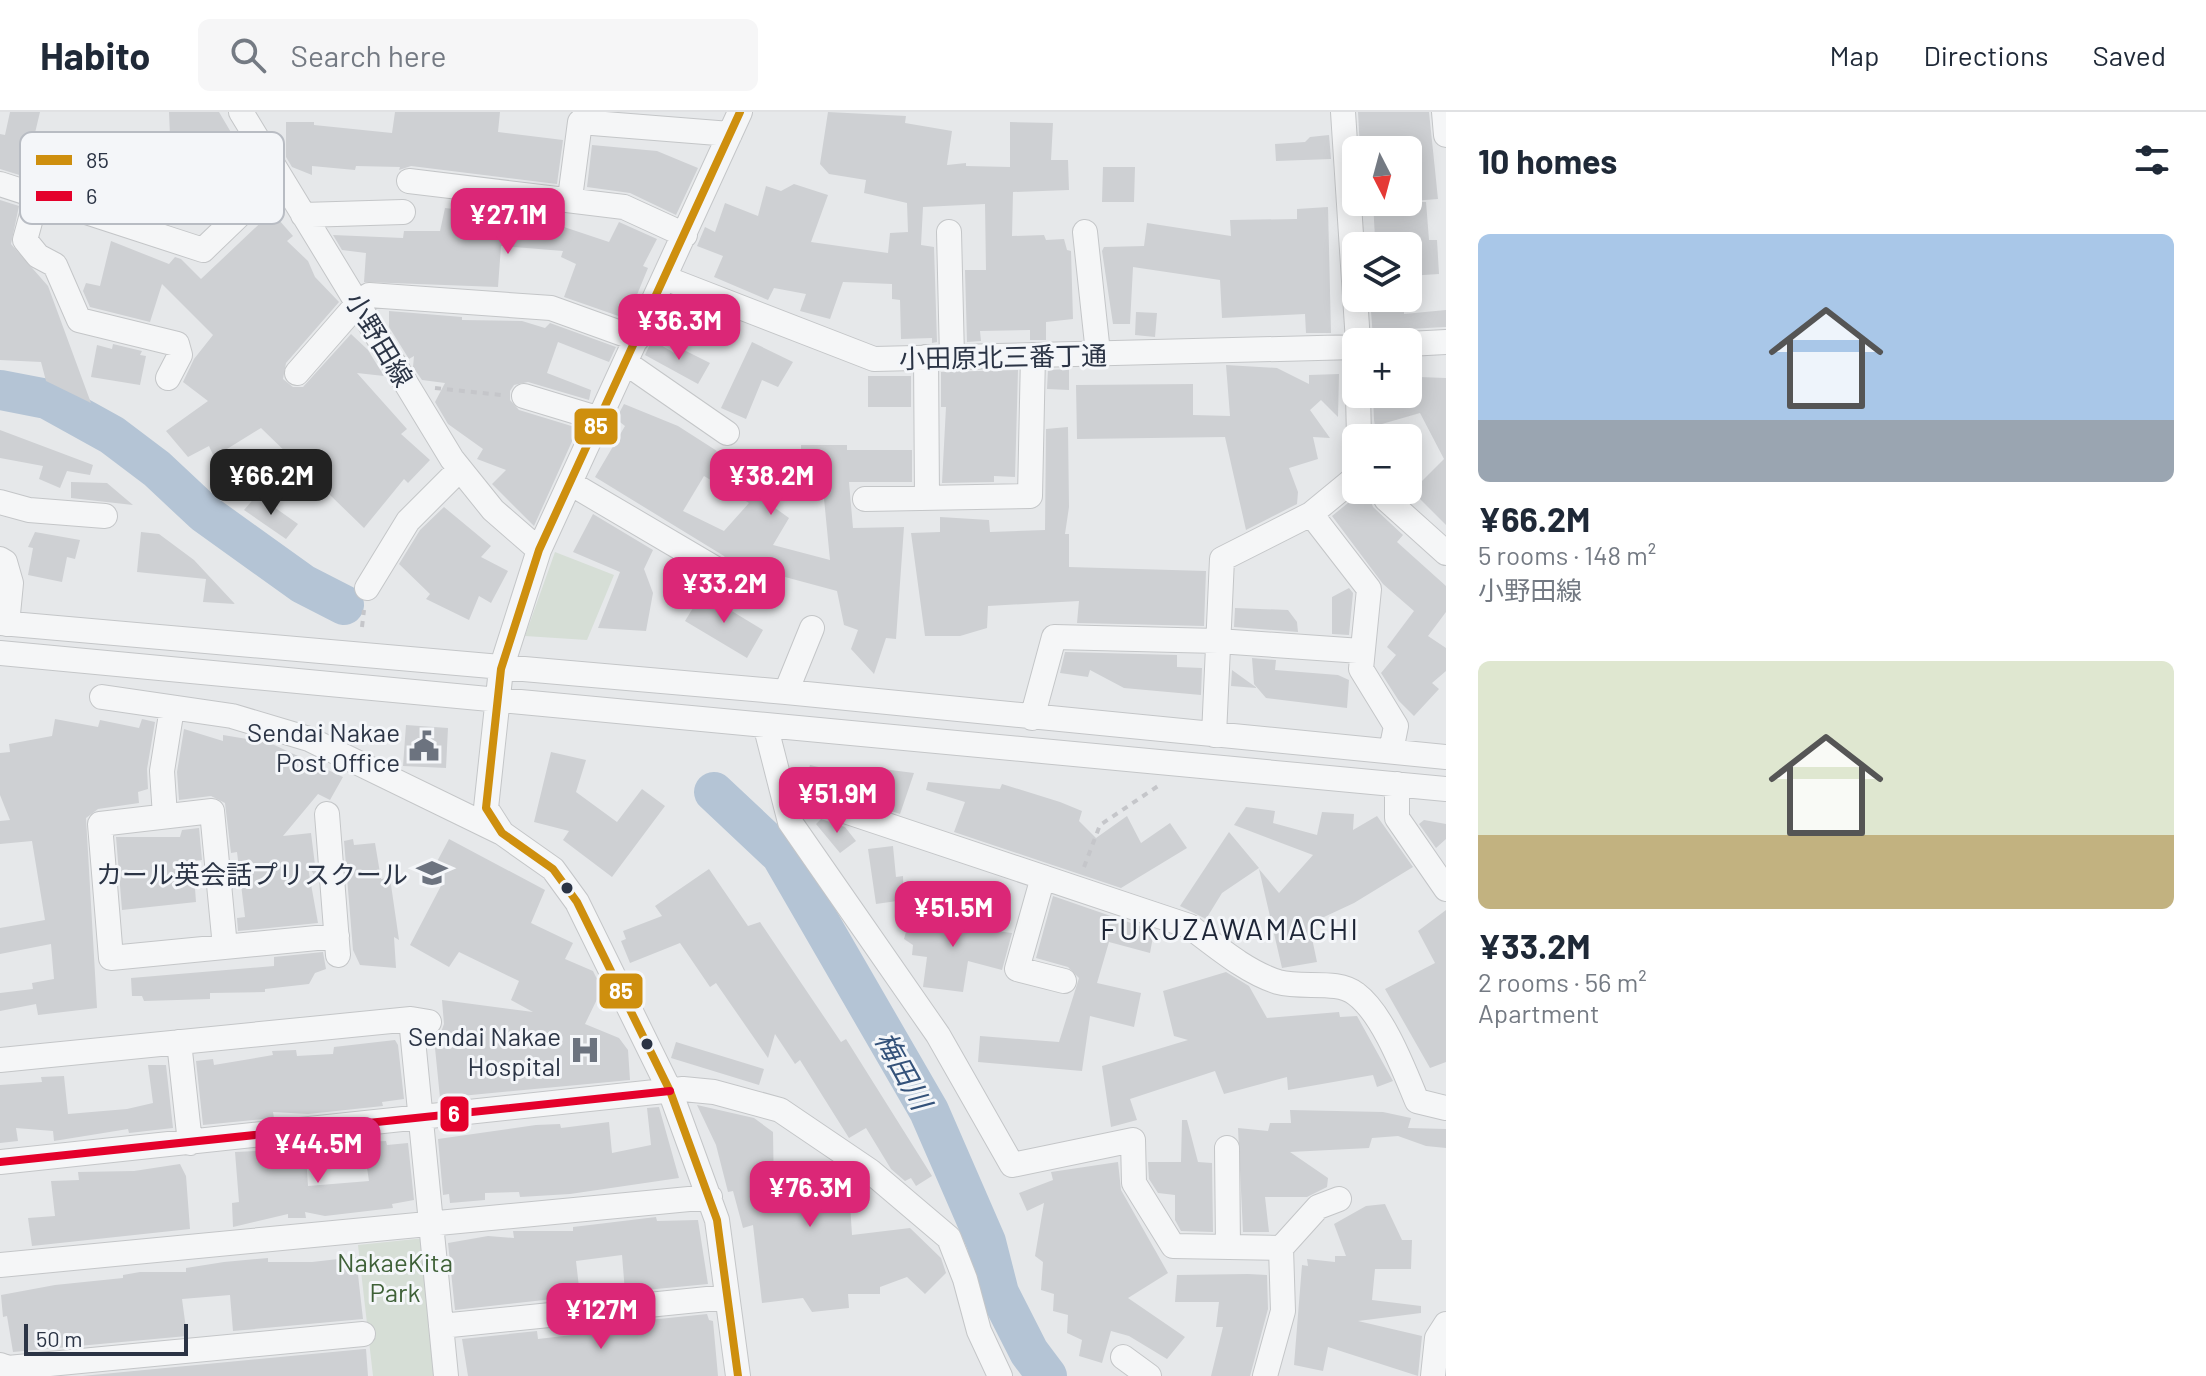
<!DOCTYPE html>
<html lang="en">
<head>
<meta charset="utf-8">
<style>
  body { margin:0; font-family:Barlow,"Noto Sans JP",sans-serif; background:#f6f6f7; color:#1f2937; height:100vh; display:flex; flex-direction:column; font-size:30px; white-space:nowrap }
  * { box-sizing:border-box; margin:0 }
  p { font-size:26px; color:#747a83 }
  .icon { flex:none; width:44px; height:44px; fill:none; stroke:currentColor; stroke-width:2; stroke-linecap:round; stroke-linejoin:round }
  .map { position:relative; flex:1; overflow:hidden }
  .details { display:flex; flex-direction:column; background:#fff; width:760px }
  .details>* { flex:none }
  .needle { width:52px; rotate:174deg }
  .buttons { position:absolute; left:1342px; top:24px; display:grid; gap:16px }
  .buttons a { display:grid; place-items:center; width:80px; height:80px; border-radius:12px; background:#fff; box-shadow:0 4px 20px #0003; font-size:40px }
  .scale { position:absolute; left:24px; bottom:20px; width:164px; box-sizing:border-box; padding-left:8px; border:4px solid #2b3445; border-top:0; font-size:22px; line-height:28px; white-space:nowrap; color:#2b3445; -webkit-text-stroke:6px #f4f6f9; paint-order:stroke }
  .price { position:absolute; translate:-50% -68px; padding:0 18px; border-radius:16px; background:#db2777; color:#fff; font-size:26px; line-height:52px; filter:drop-shadow(0 2px 4px #0008) }
  .price::after { content:''; position:absolute; left:50%; top:48px; width:24px; height:18px; margin-left:-12px; background:inherit; clip-path:polygon(0 0,100% 0,50% 100%) }
  .price.selected { background:#222; color:#fff }
  ul { padding:0; list-style:none }
  li { display:grid; align-content:center; gap:16px; height:424px; padding:0 32px }
  li span { display:grid; place-items:center; height:248px; border-radius:12px; color:#555 }
  li>.icon { margin-inline-start:auto }
  span .icon { width:144px; height:144px; fill:#fffc; stroke-width:1 }
  li b { font-size:34px }
  h2 { display:flex; justify-content:space-between; align-items:center; height:96px; padding:0 32px; font-size:34px }
  header { display:flex; align-items:center; gap:48px; box-sizing:border-box; height:112px; padding:0 40px; background:#fff; border-bottom:2px solid #e0e1e3 }
  header strong { font-size:38px }
  nav { display:flex; gap:44px; margin-inline-start:auto; font-size:28px }
  .search { width:560px; height:72px; background:#f6f6f7; display:flex; align-items:center; gap:20px; box-sizing:border-box; padding:0 28px; border-radius:12px; color:#747a83; font-size:30px }
  main { display:flex; flex:1; min-height:0 }
  .map>svg:first-child { display:block }
  .green { fill:#d6ded6 }
  .lines { fill:none; stroke-linecap:round; stroke-linejoin:round }
  .river { stroke:#b4c4d5; stroke-width:40 }
  .building { fill:#ced0d3; fill-rule:evenodd }
  .minor-casing { stroke:#c4c6c8; stroke-width:26 }
  .path { stroke:#c5c6ca; stroke-width:4; stroke-dasharray:6 6; stroke-linecap:butt }
  .minor { stroke:#f5f6f7; stroke-width:24 }
  .bus-1-casing { stroke:#f4f6f9; stroke-width:14 }
  .bus-2-casing { stroke:#f4f6f9; stroke-width:14 }
  .bus-1 { stroke:#ce8f0e; stroke-width:8 }
  .bus-2 { stroke:#e4002b; stroke-width:8 }
  .bus-dot { fill:#2b3445; stroke:#f4f6f9; stroke-width:3 }
  .labels { text-anchor:middle; dominant-baseline:central; stroke-width:6; stroke-linejoin:round; paint-order:stroke }
  .street-label { font-size:26px; fill:#2b3445; stroke:#f4f6f9 }
  .poi-label { font-size:26px; fill:#2b3445; stroke:#f4f6f9; text-anchor:end }
  .park-label { font-size:26px; fill:#3f6138; stroke:#f4f6f9 }
  .water-label { font-size:28px; font-style:italic; fill:#34527a; stroke:#f4f6f9 }
  .quarter-label { font-size:30px; letter-spacing:2px; fill:#1d2536; stroke:#f4f6f9 }
  .key { fill:#f4f6f9; stroke:#b8bcc3; stroke-width:2 }
  .key-label { font-size:22px; fill:#2b3445 }
  .line-badge { stroke:#f4f6f9; stroke-width:3 }
  .badge-label { font-size:22px; text-anchor:middle; font-weight:bold; fill:#fff }
</style>
</head>
<body>
<header>
<strong>Habito</strong>
<div class="search"><svg class="icon" aria-label="search" viewBox="0 0 24 24"><circle cx="10" cy="10" r="6"/><path d="M15 15l6 6"/></svg>Search here</div>
<nav><a>Map</a><a>Directions</a><a>Saved</a></nav>
</header>
<main>
<div class="map">
<svg width="1446" height="1264" viewBox="0 0 1446 1264">
  <rect width="100%" height="100%" fill="#e6e8ea"/>
  <path class="green" d="M555 440 614 463 587 528 525 524Z
    M425 1126 438 1264H373L358 1133Z"/>
  <g class="lines">
    <path class="river" d="M0 278 47 287 112 323 157 357 204 401 303 472 344 493
      M714 680 781 743 929 999 986 1130 999 1181 1029 1240 1047 1264"/>
  </g>
  <path class="building" d="M10 0H40L30 42 159 81 152 104 0 57V22L5 23Z
    M169 0H219L252 56 221 75 191 23 170 24Z
    M395 0H500L498 20 563 28 557 72 411 54 399 58 400 55 356 54 355 58 312 54V63L292 55 286 45V10H314V13L392 21Z
    M828 0 906 4 905 11 952 19 947 53 966 51V54L1010 55V10L1053 11 1051 48H1068L1069 78 1013 80 1012 124 1044 123 1046 128 1064 127 1067 138 1071 139 1073 207 1046 210V228H1030V218L980 219 981 229 967 230 965 158H986L985 92 923 95 921 133 934 135 937 230 932 231V226L901 227 900 188 892 187V172L843 170 830 207 800 199 806 182 774 176 768 188 714 165 723 144 697 134 705 115 715 120 725 91 758 104 766 74 781 79 794 72 828 83 811 130 888 141 890 121 908 120 907 91 864 81 866 68 829 62 820 52Z
    M1358 0H1429L1438 87 1412 89 1408 38H1360Z
    M1329 23 1331 47 1276 49 1275 32 1305 30 1310 25Z
    M592 33 657 39 698 56 676 103 630 81 587 75Z
    M1103 55H1135L1134 90H1102Z
    M0 88 19 94 11 132 48 174 91 291 46 269 41 250 0 248Z
    M1373 90H1426L1429 128H1437L1439 162 1408 164V134H1381V125L1375 126Z
    M466 91 481 93 480 99 509 101 508 112 561 114 609 130 619 110 657 127 643 154 648 156 627 207 564 185 576 152 561 145 563 139 501 134 498 175 364 170 366 141 342 138 333 123 403 126 404 119H440L445 96 463 98Z
    M1328 95 1331 221H1306L1305 202 1222 206 1220 168 1133 155 1130 212H1113L1102 139 1104 135 1144 134 1147 111 1231 124 1230 108 1297 107V97Z
    M272 100 293 124 287 129 308 149 315 165 339 190 286 251 283 267 293 275H303L351 222 368 238 384 264 357 261 407 317 401 322 430 348 408 371 404 367 364 416 261 316 214 345 209 334 188 345 166 319 208 289 183 270 194 247 213 223 162 172 150 210 90 195 83 179 86 171 100 174 111 129 169 152 175 145 181 147 201 167Z
    M1370 186H1404V202L1446 198V215L1407 217 1396 224 1373 226Z
    M389 199 462 205V208L522 209 545 216 550 211 616 235 609 250 558 230 547 261 591 278 589 288 528 270 514 273 510 279V288L519 298 578 316 534 414 492 372 506 358 477 347 483 337 448 312 435 290 445 271 422 268 413 255 414 244 409 247 389 215Z
    M1136 200 1157 201 1155 225 1135 223Z
    M652 228 678 243 680 236 710 251 698 272 645 243Z
    M752 230 793 250 778 275 762 268 746 307 721 296Z
    M113 232 142 239 140 243 146 244 140 273 91 265 97 233 112 237Z
    M1226 253 1277 256 1309 272V263L1339 262 1338 305 1321 288 1310 298 1330 326 1313 325 1318 347 1289 356 1298 380 1297 392 1246 418 1225 325 1077 327 1076 273 1193 272V303L1230 304Z
    M1069 257V278L1047 277 1048 258Z
    M1018 258 1015 365 994 364V370L942 371 946 295H941V260Z
    M868 264H911V295H868Z
    M1419 265 1446 266V413L1412 379 1444 347 1420 301 1375 314 1374 308 1373 282H1408V268Z
    M624 292 678 314 717 339 710 352 743 363 751 357 773 373 764 388 789 406 773 433 830 448 821 356 817 363H801V333H847V338H912V370H849L853 416 904 415 896 527 886 526 874 562 851 537 858 518 844 513 837 479 785 465 779 475 769 469 762 476 734 457 724 444 595 365 625 314 616 307ZM704 364 749 391 724 419 683 399Z
    M1068 315 1069 395 1065 422H1069V455L1206 459 1204 514 1077 511 1079 489 988 494 987 516 960 524H925L911 421 940 420V405L989 408 990 420 1045 418 1046 317Z
    M0 318 93 353 90 363 67 359 60 376 39 367 43 354 0 346Z
    M71 370 107 371 133 393 71 386Z
    M1364 378H1367L1373 395 1403 423 1397 430 1446 474V500L1428 524 1446 536V559L1432 571 1439 577 1414 604 1399 589 1381 561 1396 543 1387 535 1414 499 1383 472 1332 404Z
    M257 383 298 412 286 427 244 398Z
    M444 395 491 434 481 445 508 459 491 491 479 484 469 508 426 487 430 482 399 452 420 418Z
    M593 402 653 438 644 457 653 481 646 519 598 516 620 460 573 440Z
    M35 420 80 428 75 447 67 445 62 470 28 463 33 436 28 435Z
    M141 420 159 422 194 448 235 492 203 490 206 467 137 460Z
    M1349 476 1353 481 1349 523 1332 522V485Z
    M702 481 763 518 747 546 685 509Z
    M1235 496 1288 498 1297 510 1298 520 1234 515Z
    M1065 540 1177 543V555L1202 556 1201 583 1124 576 1090 558 1088 565 1060 561Z
    M1252 546 1276 548 1275 558 1338 563 1349 568 1347 596 1266 586 1254 572Z
    M1232 558 1257 576 1231 574Z
    M55 607 98 615 100 608 139 616 142 607 155 610 147 657 148 677 138 680 139 691 98 697 86 706 97 896 38 903 36 892 0 899V881L33 877 32 871 54 867 51 832 0 842V816L45 808 32 729 0 732V709L10 708 0 683V641L10 640 9 632 52 624Z
    M406 613 448 616 446 656 403 654Z
    M184 617 223 629V623L270 631 343 665 330 688 318 682 283 724 311 721 317 769 307 750 318 811 238 819 237 806 245 805 237 740 231 741 225 691 211 684 179 688 177 660Z
    M551 640 586 648 576 680 617 710 642 677 665 694 612 765 563 728 569 719 534 710Z
    M810 653 882 670 883 657 914 661 900 702 805 670Z
    M928 670 1000 677 1002 672 1060 690 1082 699 1079 709 1096 726 1127 704 1141 731 1170 711 1187 736 1121 776 954 720 965 690 926 678Z
    M1246 695 1275 699 1273 711 1317 723 1322 700 1354 702 1353 718 1377 704 1413 755 1354 791 1309 812 1317 850 1282 856 1259 757 1279 781 1313 743 1234 713Z
    M821 707 845 715 856 729 840 741 816 712Z
    M1424 708 1446 712V727L1436 736 1419 712Z
    M199 716 202 748 193 749 196 790 122 798 116 725H180L182 718Z
    M1229 720 1259 756 1222 781 1206 807 1180 794Z
    M353 727 354 733 375 731 381 767 390 766 399 828 394 825 396 856 360 853 353 838 344 729Z
    M449 727 545 778 531 811 573 831 565 847 593 859 602 877 585 912 619 926 628 938 630 968 440 986 435 936 444 912 442 888 533 900 511 888 519 869 459 840 449 855 410 833 443 770 432 759Z
    M893 734 896 765 903 764 904 788 876 792 868 737Z
    M709 757 748 814 760 810 841 930 846 927 932 1064 916 1074 911 1066 905 1069 891 1057 866 1016 849 1026 800 948 795 952 775 922 768 946 716 871 710 875 680 831 630 851 621 829 626 827 623 819 662 804 655 794Z
    M1053 784 1154 819 1150 841 1109 830 1097 871 1141 881 1134 915 1090 904 1082 959 978 950 980 924 1059 930 1079 866 1068 855 1036 846Z
    M1446 798V950L1430 956 1385 877 1435 851 1418 819Z
    M921 800 946 804V809L974 816 1012 821 1002 858 968 849 963 880 923 875 927 845 912 843 913 833 904 827 911 801Z
    M323 840 326 857 315 861 309 872 265 877V880L210 881V887L144 889 142 884H132L131 866 274 854V845Z
    M1226 860 1249 874 1267 906 1339 900 1340 905 1357 904 1393 969 1377 975 1373 963 1288 978 1287 965 1224 982 1215 959 1130 987 1137 1008 1111 1015 1102 954 1188 928 1174 924 1163 879Z
    M395 928 398 933 404 987 382 990 383 994 308 1002 273 1000 274 1006 203 1013 196 949 213 947 214 953 273 943 272 939 296 938 297 944 333 942 334 935Z
    M676 930 764 957 759 973 671 946Z
    M148 953H166L173 1016 129 1021 128 1017 54 1029 53 1019 16 1016 18 1029 0 1031V973L42 970 41 965 64 964 68 1002 127 997 153 991Z
    M697 993 754 1006 773 1020 774 1084 786 1082 789 1090 849 1076 852 1123 910 1116 941 1146 946 1161 925 1182 907 1165 880 1175V1182H848L849 1196 812 1200 803 1186 762 1191 753 1113 743 1116 733 1079 728 1080 716 1033Z
    M659 995 679 1066 570 1082 520 1085 519 1080 485 1081V1088L450 1091 449 1082 443 1083 438 1027 536 1013 560 1012 561 1016 609 1010 612 1041 651 1033 647 996Z
    M1290 998 1383 1000 1411 1006 1408 1016 1446 1017V1036L1426 1034 1398 1024 1372 1026 1369 1036 1290 1040 1328 1066 1327 1075 1307 1085H1265L1269 1120H1243L1238 1016 1268 1019 1270 1011H1291Z
    M1182 1008H1187L1198 1050 1212 1051 1213 1120 1181 1119 1175 1108V1083L1158 1081 1149 1067 1148 1050H1181Z
    M386 1029 387 1033 408 1031 414 1088 392 1092 393 1096 325 1104 305 1100 306 1106H288V1102L233 1115 232 1091 239 1090 235 1040 298 1037 300 1044H306L308 1074 369 1069 363 1030Z
    M1118 1050 1121 1078 1168 1161 1128 1186 1185 1225 1167 1247 1129 1224 1111 1219 1102 1251 1079 1244 1082 1228 1067 1221 1068 1203 1053 1199 1054 1182 1041 1178 1043 1150 1035 1144 1044 1091 1027 1099 1019 1081 1053 1068 1051 1060Z
    M180 1052 186 1064 190 1117 32 1134 28 1106 55 1104 51 1069 79 1068 78 1060 134 1059Z
    M1385 1092 1402 1128H1412L1411 1157H1375L1372 1188 1421 1194V1201L1358 1209 1422 1224 1418 1264 1328 1235 1323 1259 1294 1253 1302 1153 1308 1154 1307 1147 1335 1150V1144H1346L1334 1112 1366 1094Z
    M656 1105 657 1109 698 1108 708 1172 625 1180 622 1143 576 1149 580 1184 455 1198 448 1131 488 1124 514 1126 513 1119H573V1115Z
    M356 1145 363 1207 233 1219 230 1183 182 1187 187 1224 13 1240 7 1204 3 1205 1 1183 55 1173 123 1166V1163L140 1160H186V1156L224 1150 268 1146V1150H312Z
    M1248 1162 1267 1163 1268 1197 1250 1264H1211L1223 1215H1216L1219 1190H1175L1177 1163Z
    M707 1202 709 1208 713 1209 718 1264H468L462 1227 537 1219 538 1227 572 1223V1216Z
    M366 1237 368 1264H82L364 1237Z"/>
  <g class="lines">
    <g class="minor-casing">
      <path id="minor" d="M241 0 452 347 493 398 539 438
        M1343 0 1358 230
        M1444 0 1446 23
        M409 69 624 95 685 123
        M0 72 203 138 279 65
        M37 84 25 128 38 144 55 153 79 208 177 232 180 243 168 266
        M570 86 580 10 730 22
        M303 103 403 100
        M949 120 952 245
        M1085 120 1098 241
        M665 166 874 247 1356 235
        M1408 232 1446 230
        M926 245 927 386
        M626 251 727 321
        M297 261 359 190 369 183 551 196 637 227
        M1358 282 1359 326
        M524 284 600 307
        M570 371 716 457
        M1382 378 1386 387 1446 441
        M865 387 1030 384 1033 243
        M0 390 29 398 105 404
        M1311 402 1369 477 1361 557 1396 614 1391 639
        M0 447 5 450 11 471 7 512
        M367 476 408 409 460 357
        M0 511 786 580 1446 645
        M0 541 1446 677
        M786 580 812 516
        M102 585 232 604 309 627 500 720
        M1032 606 1054 525 1218 529 1361 539
        M766 616 790 710 938 923 1012 1053 1133 1028 1134 1071 1173 1134 1281 1136
        M1214 623 1222 447 1311 402 1356 365
        M1397 672V706L1446 777
        M782 678 1189 814C1216 834 1246 860 1278 870 1303 877 1337 867 1356 882 1383 902 1404 958 1417 989L1446 996
        M327 702 338 843
        M165 704 162 659 172 596
        M1043 765 1017 857 1064 869
        M225 835 212 699 100 712 111 846 337 824
        M411 907 446 1264
        M179 930 190 1031
        M0 948 411 907 429 910
        M1227 1036 1228 1135
        M0 1050 683 977 714 980 780 998 870 1059 949 1126 965 1167 979 1219 1000 1264
        M0 1153 710 1085
        M441 1214 727 1185
        M1123 1245 1149 1264
        M0 1253 8 1256 363 1222
        M738 1264 717 1108 670 979 577 790 553 757 502 721 486 696 501 557 539 438 740 0
        M1265 1264 1283 1199 1281 1136 1318 1095 1339 1087
        M1433 1264 1437 1226 1446 1212"/>
    </g>
    <path class="path" d="M435 276 501 283
      M362 515 364 498
      M1084 755 1100 713 1158 674"/>
    <use href="#minor" class="minor"/>
    <g class="bus-1-casing">
      <path id="bus-1" d="M738 1264 717 1108 670 979 577 790 553 757 502 721 486 696 501 557 539 438 740 0"/>
    </g>
    <g class="bus-2-casing">
      <path id="bus-2" d="M0 1050 670 979"/>
    </g>
    <use href="#bus-1" class="bus-1"/>
    <use href="#bus-2" class="bus-2"/>
  </g>
  <defs>
    <g id="civic-bare" transform="scale(2.4)"><path d="M-.6-6.5H3V-4.5H.6V-3L4-1V1h2V6H-6V1h2V-1L-.6-3ZM-1.2 2.5V6h2.4V2.5Z" fill="#6c737f" stroke="#f4f6f9" stroke-width="2.5" paint-order="stroke"/></g>
    <g id="school-bare" transform="scale(2.4)"><path d="M0-5L7-2L0 1L-7-2ZM-4 1L0 2.5L4 1V4Q0 6-4 4Z" fill="#6c737f" stroke="#f4f6f9" stroke-width="2.5" paint-order="stroke"/></g>
    <g id="hospital-bare" transform="scale(2.4)"><path d="M-5-5h3v3.5h4V-5h3V5h-3V1.5h-4V5h-3Z" fill="#6c737f" stroke="#f4f6f9" stroke-width="2.5" paint-order="stroke"/></g>
  </defs>
  <g fill-rule="evenodd">
    <use href="#civic-bare" x="424" y="634"/>
    <use href="#school-bare" x="432" y="761"/>
    <use href="#hospital-bare" x="585" y="938"/>
  </g>
  <g class="bus-dot">
    <circle cx="567" cy="776" r="7"/>
    <circle cx="647" cy="932" r="7"/>
  </g>
  <g class="labels">
    <g class="street-label">
      <text transform="translate(380 227) rotate(59)">小野田線</text>
      <text transform="translate(1003 244) rotate(-1)">小田原北三番丁通</text>
    </g>
    <g class="poi-label">
      <text x="400" y="619">Sendai Nakae<tspan x="400" dy="30">Post Office</tspan></text>
      <text x="408" y="761">カール英会話プリスクール</text>
      <text x="561" y="923">Sendai Nakae<tspan x="561" dy="30">Hospital</tspan></text>
    </g>
    <g class="park-label">
      <text x="395" y="1149">NakaeKita<tspan x="395" dy="30">Park</tspan></text>
    </g>
    <g class="water-label">
      <text transform="translate(904 958) rotate(61)">梅田川</text>
    </g>
    <g class="quarter-label">
      <text x="1230" y="816">FUKUZAWAMACHI</text>
    </g>
  </g>
  <rect x="20" y="20" width="264" height="92" rx="12" class="key"/>
  <rect x="36" y="43" width="36" height="10" fill="#ce8f0e"/>
  <rect x="36" y="79" width="36" height="10" fill="#e4002b"/>
  <g class="key-label">
    <text x="86" y="56">85</text>
    <text x="86" y="92">6</text>
  </g>
  <g class="line-badge">
    <rect x="573" y="295" width="46" height="39" rx="8" fill="#ce8f0e"/>
    <rect x="598" y="860" width="46" height="38" rx="8" fill="#ce8f0e"/>
    <rect x="439" y="983" width="31" height="38" rx="8" fill="#e4002b"/>
  </g>
  <g class="badge-label">
    <text x="596" y="322">85</text>
    <text x="621" y="887">85</text>
    <text x="454" y="1010">6</text>
  </g>
</svg>
<div class="buttons">
<a><svg class="needle" viewBox="-14 -14 28 28"><path d="M0-13l5 13h-10z" fill="#e53935"/><path d="M0 13l5-13h-10z" fill="#747a83"/></svg></a>
<a><svg class="icon" aria-label="layers" viewBox="0 0 24 24"><path d="M12 4l9 5-9 5-9-5zM3 14l9 5 9-5"/></svg></a>
<a>+</a>
<a>−</a>
</div>
<div class="scale">50 m</div>
<b class="price" style="left:508px;top:144px">¥27.1M</b>
<b class="price" style="left:679px;top:250px">¥36.3M</b>
<b class="price selected" style="left:271px;top:405px">¥66.2M</b>
<b class="price" style="left:771px;top:405px">¥38.2M</b>
<b class="price" style="left:724px;top:513px">¥33.2M</b>
<b class="price" style="left:837px;top:723px">¥51.9M</b>
<b class="price" style="left:953px;top:837px">¥51.5M</b>
<b class="price" style="left:318px;top:1073px">¥44.5M</b>
<b class="price" style="left:810px;top:1117px">¥76.3M</b>
<b class="price" style="left:601px;top:1239px">¥127M</b>
</div>
<section class="details">
<h2>10 homes<svg class="icon" aria-label="filters" viewBox="0 0 24 24"><path d="M4 7h16M4 17h16"/><circle cx="9" cy="7" r="2"/><circle cx="15" cy="17" r="2"/></svg></h2>
<ul>
<li><span style="background:linear-gradient(#a9c7e8 75%,#9aa5b1 0)"><svg class="icon" aria-label="home" viewBox="0 0 24 24"><path d="M3 11l9-7 9 7M6 9v11h12V9"/></svg></span><div><b>¥66.2M</b><p>5 rooms · 148 m²</p><p>小野田線</p></div></li>
<li><span style="background:linear-gradient(#dfe7d0 70%,#c2b280 0)"><svg class="icon" aria-label="home" viewBox="0 0 24 24"><path d="M3 11l9-7 9 7M6 9v11h12V9"/></svg></span><div><b>¥33.2M</b><p>2 rooms · 56 m²</p><p>Apartment</p></div></li>
</ul>
</section>
</main>
</body>
</html>
